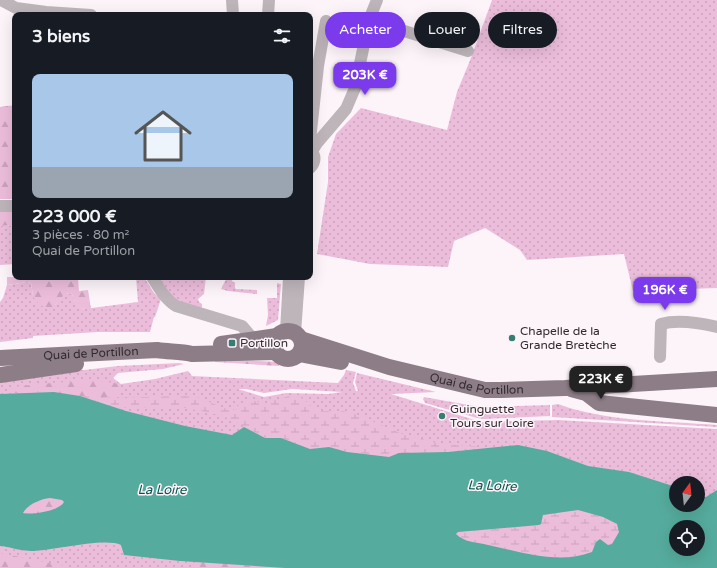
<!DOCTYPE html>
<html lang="fr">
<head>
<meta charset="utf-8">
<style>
  body { margin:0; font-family:"Varela Round",sans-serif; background:#242831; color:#f1f3f6; height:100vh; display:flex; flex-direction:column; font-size:15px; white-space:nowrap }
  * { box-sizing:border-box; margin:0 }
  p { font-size:13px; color:#9ea1a6 }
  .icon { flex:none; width:22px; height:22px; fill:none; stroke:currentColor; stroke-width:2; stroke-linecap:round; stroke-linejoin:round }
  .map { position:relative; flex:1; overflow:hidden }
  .side { position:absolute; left:12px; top:12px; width:301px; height:268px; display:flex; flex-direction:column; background:#171b24; border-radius:8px; box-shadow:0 4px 16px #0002 }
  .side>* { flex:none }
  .top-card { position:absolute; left:325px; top:12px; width:332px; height:36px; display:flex; gap:8px }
  .needle { width:26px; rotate:15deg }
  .controls { position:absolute; left:669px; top:476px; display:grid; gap:8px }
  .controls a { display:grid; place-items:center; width:36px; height:36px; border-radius:50%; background:#171b24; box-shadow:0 4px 16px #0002; font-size:20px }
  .price { position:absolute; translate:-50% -34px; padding:0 9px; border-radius:8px; background:#7c3aed; color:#fff; font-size:13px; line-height:26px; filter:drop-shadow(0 1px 2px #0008) }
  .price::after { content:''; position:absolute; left:50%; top:24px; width:12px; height:9px; margin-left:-6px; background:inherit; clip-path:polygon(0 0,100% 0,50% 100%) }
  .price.active { background:#222; color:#fff }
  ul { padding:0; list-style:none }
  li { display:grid; align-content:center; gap:8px; height:212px; padding:0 20px }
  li+li { border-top:1px solid #363941 }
  li span { display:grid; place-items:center; height:124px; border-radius:8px; color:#555 }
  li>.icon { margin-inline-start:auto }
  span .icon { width:72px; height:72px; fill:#fffc; stroke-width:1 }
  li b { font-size:17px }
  h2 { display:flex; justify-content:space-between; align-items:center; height:48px; padding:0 20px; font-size:17px }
  .chip { padding:0 14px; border-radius:18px; background:#171b24; box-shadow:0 4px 16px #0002; font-size:14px; line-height:36px }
  .chip.active { background:#7c3aed; color:#fff }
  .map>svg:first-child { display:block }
  .green { fill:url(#green-dots); fill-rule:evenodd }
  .forest { fill:url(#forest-firs) }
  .wetland { fill:url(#wetland-marsh) }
  .water { fill:#55ac9e; fill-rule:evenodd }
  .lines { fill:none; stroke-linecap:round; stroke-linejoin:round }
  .minor { stroke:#beb5ba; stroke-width:12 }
  .major { stroke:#8d7d87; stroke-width:16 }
  .poi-dot { fill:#387d72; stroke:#fdf4fa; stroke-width:1.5 }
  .labels { text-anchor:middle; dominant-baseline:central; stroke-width:3; stroke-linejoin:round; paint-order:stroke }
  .poi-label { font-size:12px; fill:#322a2f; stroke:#fdf4fa; text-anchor:start }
  .street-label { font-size:12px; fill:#322a2f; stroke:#fdf4fa }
  .water-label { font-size:13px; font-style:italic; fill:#07554c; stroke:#fdf4fa }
</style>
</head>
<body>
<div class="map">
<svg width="717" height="568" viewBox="0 0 717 568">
  <defs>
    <pattern id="green-dots" width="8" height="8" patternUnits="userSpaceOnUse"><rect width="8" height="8" fill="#ecbddb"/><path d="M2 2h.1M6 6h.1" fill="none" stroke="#cba3bc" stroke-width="1.8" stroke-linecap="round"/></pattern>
    <pattern id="forest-firs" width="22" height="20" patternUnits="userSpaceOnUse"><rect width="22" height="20" fill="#ecbddb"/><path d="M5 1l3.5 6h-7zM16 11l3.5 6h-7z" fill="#cba3bc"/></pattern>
    <pattern id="wetland-marsh" width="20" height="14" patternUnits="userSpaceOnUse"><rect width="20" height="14" fill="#ecbddb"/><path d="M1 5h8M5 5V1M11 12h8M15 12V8" fill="none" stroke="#cba3bc"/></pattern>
  </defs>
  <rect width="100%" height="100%" fill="#fdf4fa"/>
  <path class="green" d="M492 0H717V288L633 291 624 254 527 260 520 250 485 228 454 241 448 267 370 264 317 254 328 182V157L336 134 361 108 447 130 457 92 471 58Z
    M15 225V264L0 265V226Z
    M136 277H144L154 293 161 299 155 317H154L150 332H98L33 336V338L0 342V302L3 298 7 285 28 282 31 283 33 296 55 305C60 299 64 291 72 294 75 301 77 306 84 309L138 302Z
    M151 277H206L204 294 198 299 199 302 202 304 201 312 177 304Z
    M227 277H233L232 281 235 283V288L236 289 257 290V294L228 291 221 289Z
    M277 283 281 284 278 320 266 326 268 315 267 298H277Z
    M179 363 184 364 163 369 118 373 113 378 121 384 155 379 188 371 192 376 338 383 344 375 346 370 356 372 353 383 356 391H358L355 382 357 373 436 392 391 394 481 422 558 420 717 429V568H0V546L31 551 0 535V379L62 370H84L118 366ZM238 389H246L264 393 292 389 342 392 328 394 286 393 264 397ZM676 483H698V505H676ZM676 527H698V549H676Z
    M424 397 480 407 550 405V416L484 419 477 418 425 403 423 399Z
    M558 404C607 422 665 421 717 425V427L552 417V405Z"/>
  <path class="forest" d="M15 105V199H0V107Z
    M0 212H15V225L0 226Z
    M7 277 78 278 79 291 88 290 91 309C79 310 76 305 72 294 63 291 61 300 55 305 47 312 37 304 33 296 32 292 32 287 31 283L28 282 7 285Z
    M215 359 279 362V366L215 362Z
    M93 380 121 384 117 398 80 396 54 392 13 393V387L51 383Z
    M50 498 62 500 64 502C59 511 33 515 23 513V512C31 505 39 499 50 498Z
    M0 553 74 568H0Z
    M201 562 285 568H193Z"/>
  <path class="wetland" d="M80 396 117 398 180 396 197 397 232 411 239 405 247 400 266 403 289 396H297L305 400 309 405 321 411H343L355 414 405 435 442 444 483 447 448 452 399 453 389 457 347 452 329 447 310 449 281 438H265L231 419 207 412 185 408 159 407 119 408Z
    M578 510 603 517 617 524 619 532 612 544C607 545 605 544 602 539L594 546 592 552C558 565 523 552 488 545 477 542 465 543 456 534L458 532 539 525 543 515Z"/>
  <path class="water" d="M54 392 80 396 126 411 185 426 232 435 244 427 265 438H281L310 449 329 447 347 452 389 457 399 453 448 452 518 445 547 451 588 466 629 472 676 487V505H698V496L706 497 717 490V568H285L180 561 124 555 121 545C105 537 52 551 31 551 21 551 10 547 0 546V394ZM50 498 62 500 64 502C59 511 33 515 23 513 27 505 40 499 50 498ZM578 510 603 517 617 524 619 532 612 544 608 545 600 539 596 542 592 552C558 565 522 552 488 545 477 542 465 543 456 534L458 532 539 525 541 524 543 515ZM676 527H698V549H676Z"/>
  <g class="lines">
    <path class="minor" d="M1 0 16 8 46 12 91 15
      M232 0 233 15
      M268 15 269 0
      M369 20 468 51
      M310 140 318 66 326 21
      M310 149C316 155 316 162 310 168
      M312 151 317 143 346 109 355 88 369 20 377 0
      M0 206H15
      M152 277C159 288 165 299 176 306L242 326 254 340
      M286 331 289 277
      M295 333 299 277
      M660 357 661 324C678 319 700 323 717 327"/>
    <g class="major">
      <circle cx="288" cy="345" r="14"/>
      <path id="s1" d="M301 339 389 367 485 390H501L565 388 717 379"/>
      <path d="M221 344 277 336"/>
      <path d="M299 354 341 362"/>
      <path id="s2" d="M0 358 157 350C169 352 180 351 192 354L276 352"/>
      <path d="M0 375 76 364"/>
      <path d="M571 389 586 393 599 403 717 415"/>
    </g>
  </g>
  <g class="poi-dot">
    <circle cx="512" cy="338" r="4"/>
    <rect x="228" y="339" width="8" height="8" rx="2"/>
    <circle cx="442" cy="416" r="4"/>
  </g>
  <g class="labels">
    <g class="poi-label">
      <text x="520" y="331">Chapelle de la<tspan x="520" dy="14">Grande Bretèche</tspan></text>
      <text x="240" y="343">Portillon</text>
      <text x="450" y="409">Guinguette<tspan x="450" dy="14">Tours sur Loire</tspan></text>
    </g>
    <g class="street-label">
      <text stroke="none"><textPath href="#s2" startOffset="91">Quai de Portillon</textPath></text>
      <text stroke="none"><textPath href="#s1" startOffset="182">Quai de Portillon</textPath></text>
    </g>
    <g class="water-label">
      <text transform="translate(492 486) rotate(2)">La Loire</text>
      <text x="162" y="490">La Loire</text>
    </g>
  </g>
</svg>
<div class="controls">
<a><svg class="needle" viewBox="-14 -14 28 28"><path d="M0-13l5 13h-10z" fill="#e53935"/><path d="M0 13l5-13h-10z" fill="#9ea1a6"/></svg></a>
<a><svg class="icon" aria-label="locate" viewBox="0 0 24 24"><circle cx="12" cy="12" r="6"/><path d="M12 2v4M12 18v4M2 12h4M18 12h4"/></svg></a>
</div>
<b class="price" style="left:365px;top:96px">203K €</b>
<b class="price" style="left:665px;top:311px">196K €</b>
<b class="price active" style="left:601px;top:400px">223K €</b>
<div class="top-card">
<a class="chip active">Acheter</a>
<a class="chip">Louer</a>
<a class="chip">Filtres</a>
</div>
<section class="side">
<h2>3 biens<svg class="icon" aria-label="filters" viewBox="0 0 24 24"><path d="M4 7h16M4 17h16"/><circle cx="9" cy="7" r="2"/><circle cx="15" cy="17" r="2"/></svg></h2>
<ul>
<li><span style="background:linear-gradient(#a9c7e8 75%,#9aa5b1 0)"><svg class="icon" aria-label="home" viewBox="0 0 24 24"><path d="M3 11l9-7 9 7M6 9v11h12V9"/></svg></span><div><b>223 000 €</b><p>3 pièces · 80 m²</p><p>Quai de Portillon</p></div></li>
</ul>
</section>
</div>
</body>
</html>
